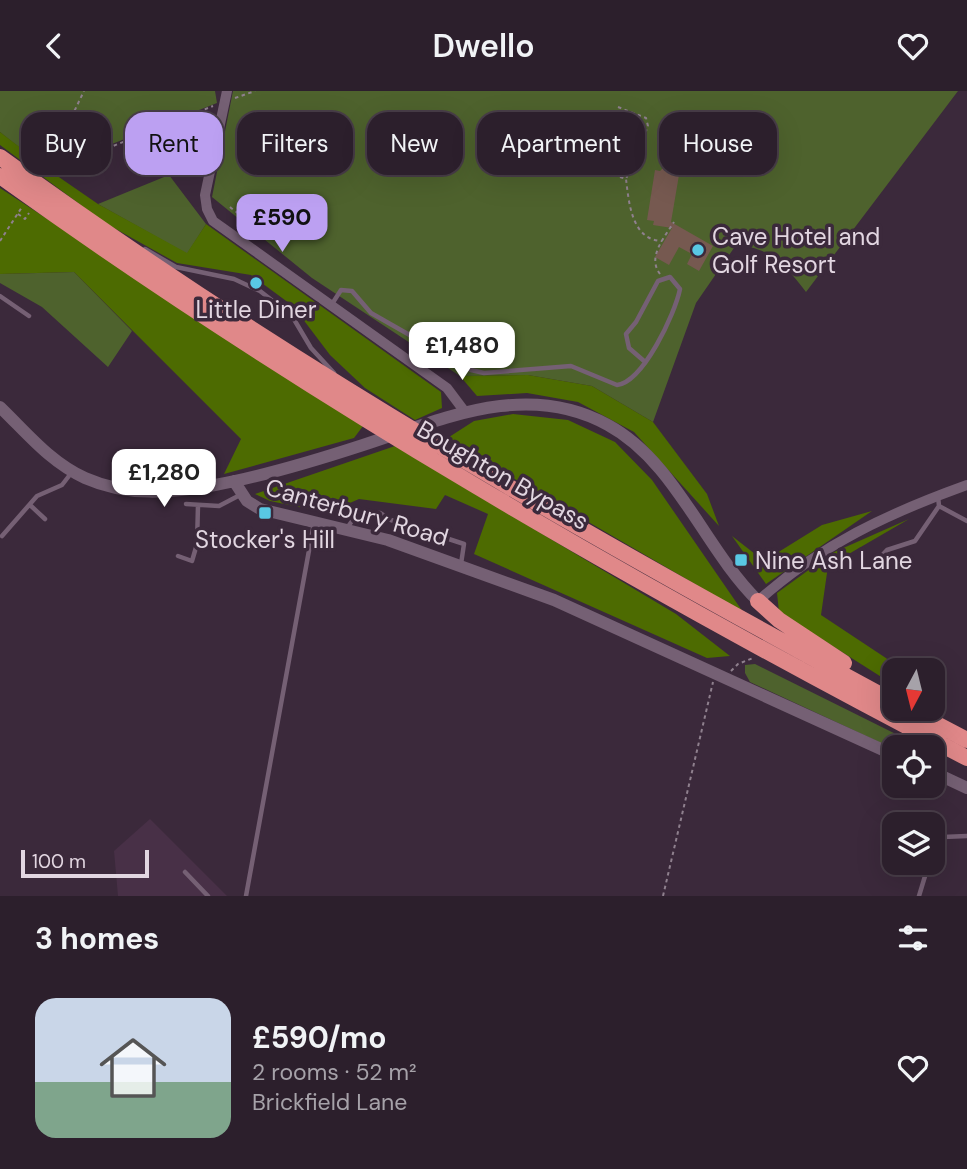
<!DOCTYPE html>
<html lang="en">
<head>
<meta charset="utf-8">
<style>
  body { margin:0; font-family:"DM Sans",sans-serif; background:#382c38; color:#f1f3f6; height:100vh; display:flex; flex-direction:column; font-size:26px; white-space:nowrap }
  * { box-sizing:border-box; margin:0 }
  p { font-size:23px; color:#a6a2a9 }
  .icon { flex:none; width:38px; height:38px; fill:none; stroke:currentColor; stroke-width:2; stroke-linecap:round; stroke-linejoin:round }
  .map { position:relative; height:805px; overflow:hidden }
  .side { display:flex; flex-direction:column; background:#2c1f2c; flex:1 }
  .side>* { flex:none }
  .hud { position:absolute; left:21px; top:21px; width:926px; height:63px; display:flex; gap:14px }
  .needle { width:46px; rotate:187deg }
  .buttons { position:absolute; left:882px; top:567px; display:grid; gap:14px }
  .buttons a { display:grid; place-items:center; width:63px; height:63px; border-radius:14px; background:#2c1f2c; box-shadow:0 7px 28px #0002,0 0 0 2px #483d48; font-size:35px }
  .scale { position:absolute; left:21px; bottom:18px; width:128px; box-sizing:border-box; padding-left:7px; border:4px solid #e2d6e1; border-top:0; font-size:19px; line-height:24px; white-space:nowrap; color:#e2d6e1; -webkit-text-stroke:5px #3b293b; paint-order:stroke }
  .price { position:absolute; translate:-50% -60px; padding:0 16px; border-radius:14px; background:#fff; color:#222; font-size:23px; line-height:46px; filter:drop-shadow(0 2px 4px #0008) }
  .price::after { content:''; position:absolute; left:50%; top:42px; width:21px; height:16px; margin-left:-10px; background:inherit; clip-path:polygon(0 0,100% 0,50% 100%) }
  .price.current { background:#bca0f2; color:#111 }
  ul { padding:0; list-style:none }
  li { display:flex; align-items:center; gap:21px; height:175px; padding:0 35px }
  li+li { border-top:2px solid #483d48 }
  li span { display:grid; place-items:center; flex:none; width:196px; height:140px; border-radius:21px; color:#555 }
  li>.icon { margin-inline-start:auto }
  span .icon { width:84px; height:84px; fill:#fffc; stroke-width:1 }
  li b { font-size:30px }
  h2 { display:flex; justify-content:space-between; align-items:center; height:84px; padding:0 35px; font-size:30px }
  .tag { padding:0 24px; border-radius:21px; background:#2c1f2c; box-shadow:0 7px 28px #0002,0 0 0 2px #483d48; font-size:24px; line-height:63px }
  .tag.current { background:#bca0f2; color:#111 }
  header { display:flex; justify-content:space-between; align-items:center; height:91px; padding:0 35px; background:#2c1f2c; font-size:32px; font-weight:600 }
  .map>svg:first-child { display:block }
  .built { fill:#483047 }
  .green { fill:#4e622d }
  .forest { fill:#4d6b01 }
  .building { fill:#765950 }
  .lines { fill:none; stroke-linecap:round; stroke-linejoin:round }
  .path { stroke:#8f808e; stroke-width:2; stroke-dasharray:3.5 3.5; stroke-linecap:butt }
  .service { stroke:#756074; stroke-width:4.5 }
  .minor { stroke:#756074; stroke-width:10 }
  .tertiary { stroke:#756074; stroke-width:12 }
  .trunk { stroke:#e08889; stroke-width:16 }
  .poi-dot { fill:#59c8e4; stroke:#3b293b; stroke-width:2.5 }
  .labels { text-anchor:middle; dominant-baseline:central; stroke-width:7; stroke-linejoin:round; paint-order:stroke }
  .poi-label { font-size:24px; fill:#e2d6e1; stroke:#3b293b; text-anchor:start }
  .street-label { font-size:24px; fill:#e2d6e1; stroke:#3b293b }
</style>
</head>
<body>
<header><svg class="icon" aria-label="back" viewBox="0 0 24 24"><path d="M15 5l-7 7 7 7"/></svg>Dwello<svg class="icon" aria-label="heart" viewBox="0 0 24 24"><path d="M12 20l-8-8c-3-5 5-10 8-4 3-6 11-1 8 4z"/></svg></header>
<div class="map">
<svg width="967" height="805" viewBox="0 0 967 805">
  <rect width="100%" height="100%" fill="#3b293b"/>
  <path class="built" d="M150 728 227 805H118L114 760Z"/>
  <path class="green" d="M0 0H215L217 12 76 67 49 42 35 69 0 41Z
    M233 0H958L806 201C785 174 772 157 736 154L696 212 653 331 592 295 528 284 460 285 312 187 212 106Z
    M169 84 206 133 187 163 98 113Z
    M74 181 132 240 108 276 42 216 0 192V183Z
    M755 573 922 656 894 658 750 591 745 582V574Z"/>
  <path class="forest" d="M0 41 35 68 49 41 76 67 53 82 98 113 187 162 206 133 441 301 442 317 415 329 365 297 330 264 293 215 251 184 177 172 105 132 0 54Z
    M0 97 363 335 354 347 224 383 241 348 74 181 0 183Z
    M528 284 592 295 653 331 707 403 719 435 634 341 578 311 527 302 477 305 460 285Z
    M513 323 568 329 615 351 652 389 743 521 446 348 474 330Z
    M395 355 676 523 730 565 707 567 474 463 488 423 445 404 436 418 359 408 327 422 270 410 255 403Z
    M872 420 766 493 732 445 764 470 822 434Z
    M909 428 828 475 821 524 904 579H894V594L779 521 777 502 832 462Z"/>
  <path class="building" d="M667 73 675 74 679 84 671 131 713 155 699 180 687 173 692 163 679 156 669 174 655 166 672 137 653 134 654 130 647 129 655 79 660 80Z"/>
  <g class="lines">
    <path class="path" d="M235 7 255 0
      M618 16 646 27 648 35 626 88
      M54 74 78 69 213 15
      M47 83 54 74 59 52 84 0
      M620 86 626 88C629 113 632 149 662 150
      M230 116C248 132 267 134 290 129
      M18 123 25 128 29 122
      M0 150 22 116
      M660 183C647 166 664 147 674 131
      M731 580 738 573 753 567
      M663 805 713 591"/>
    <path class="service" d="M145 158 176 176 234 188 260 200 292 225 311 257 334 282
      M0 205 29 225
      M332 213 341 199 352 200 371 222 471 279 484 282 571 275 617 294C643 291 675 223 680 198L670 186 658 190 636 231 626 243 629 257 644 270
      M938 405 939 415 967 430
      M186 413 219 415 240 404
      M30 414 45 428
      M347 437 357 423 380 422 391 429 464 453 461 473
      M2 445 37 405 62 394 72 381
      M178 465 192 470 197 453 198 414
      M872 475 887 459 915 450 939 415
      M933 758 943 746 967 745
      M185 781 208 805
      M246 805 314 432
      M919 805 929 772"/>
    <path class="minor" d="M227 0 205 104 207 118 213 130 447 297 465 321
      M758 510C820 454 889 422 967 394"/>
    <path class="tertiary" d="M0 316C27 342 50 371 85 387 128 406 170 402 215 394 265 385 314 370 363 354 443 328 527 289 608 334 676 371 704 457 758 510
      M234 390 247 410 260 418 388 449 554 509 894 664
      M933 681 967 697"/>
    <path class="trunk" d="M0 66C283 272 586 445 894 611
      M0 85C306 305 633 493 967 667
      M758 510 779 529 844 572
      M908 618 967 649"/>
  </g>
  <g class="poi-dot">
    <circle cx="698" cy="159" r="7"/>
    <circle cx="256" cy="192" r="7"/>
    <rect x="258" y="415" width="14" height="14" rx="3.5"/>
    <rect x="734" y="462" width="14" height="14" rx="3.5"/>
  </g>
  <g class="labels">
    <g class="poi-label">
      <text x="712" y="145">Cave Hotel and<tspan x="712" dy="28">Golf Resort</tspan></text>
      <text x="256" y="218" text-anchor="middle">Little Diner</text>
      <text x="265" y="448" text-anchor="middle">Stocker's Hill</text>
      <text x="755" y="469">Nine Ash Lane</text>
    </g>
    <g class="street-label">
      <text transform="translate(503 384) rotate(30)">Boughton Bypass</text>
      <text transform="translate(357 421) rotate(16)">Canterbury Road</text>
    </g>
  </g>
</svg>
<div class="buttons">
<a><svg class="needle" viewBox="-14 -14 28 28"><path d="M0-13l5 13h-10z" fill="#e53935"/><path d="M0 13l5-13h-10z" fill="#a6a2a9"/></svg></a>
<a><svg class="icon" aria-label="locate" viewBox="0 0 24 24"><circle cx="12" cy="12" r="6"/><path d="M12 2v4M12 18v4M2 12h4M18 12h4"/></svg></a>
<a><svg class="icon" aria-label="layers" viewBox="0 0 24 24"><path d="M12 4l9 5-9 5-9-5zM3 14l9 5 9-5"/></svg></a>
</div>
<div class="scale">100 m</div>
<b class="price current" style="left:282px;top:163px">£590</b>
<b class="price" style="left:462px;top:291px">£1,480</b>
<b class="price" style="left:164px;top:418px">£1,280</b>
<div class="hud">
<a class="tag">Buy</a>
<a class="tag current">Rent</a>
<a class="tag">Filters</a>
<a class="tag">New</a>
<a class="tag">Apartment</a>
<a class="tag">House</a>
</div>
</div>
<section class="side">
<h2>3 homes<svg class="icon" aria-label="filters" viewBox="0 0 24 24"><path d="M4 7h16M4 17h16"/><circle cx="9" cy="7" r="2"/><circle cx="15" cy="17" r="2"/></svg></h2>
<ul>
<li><span style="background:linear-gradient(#c9d6e8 60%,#7fa58c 0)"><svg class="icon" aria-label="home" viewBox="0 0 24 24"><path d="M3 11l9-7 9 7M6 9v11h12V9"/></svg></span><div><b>£590/mo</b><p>2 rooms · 52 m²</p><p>Brickfield Lane</p></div><svg class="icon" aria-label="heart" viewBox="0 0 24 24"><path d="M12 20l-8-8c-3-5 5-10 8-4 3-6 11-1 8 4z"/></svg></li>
</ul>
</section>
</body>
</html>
